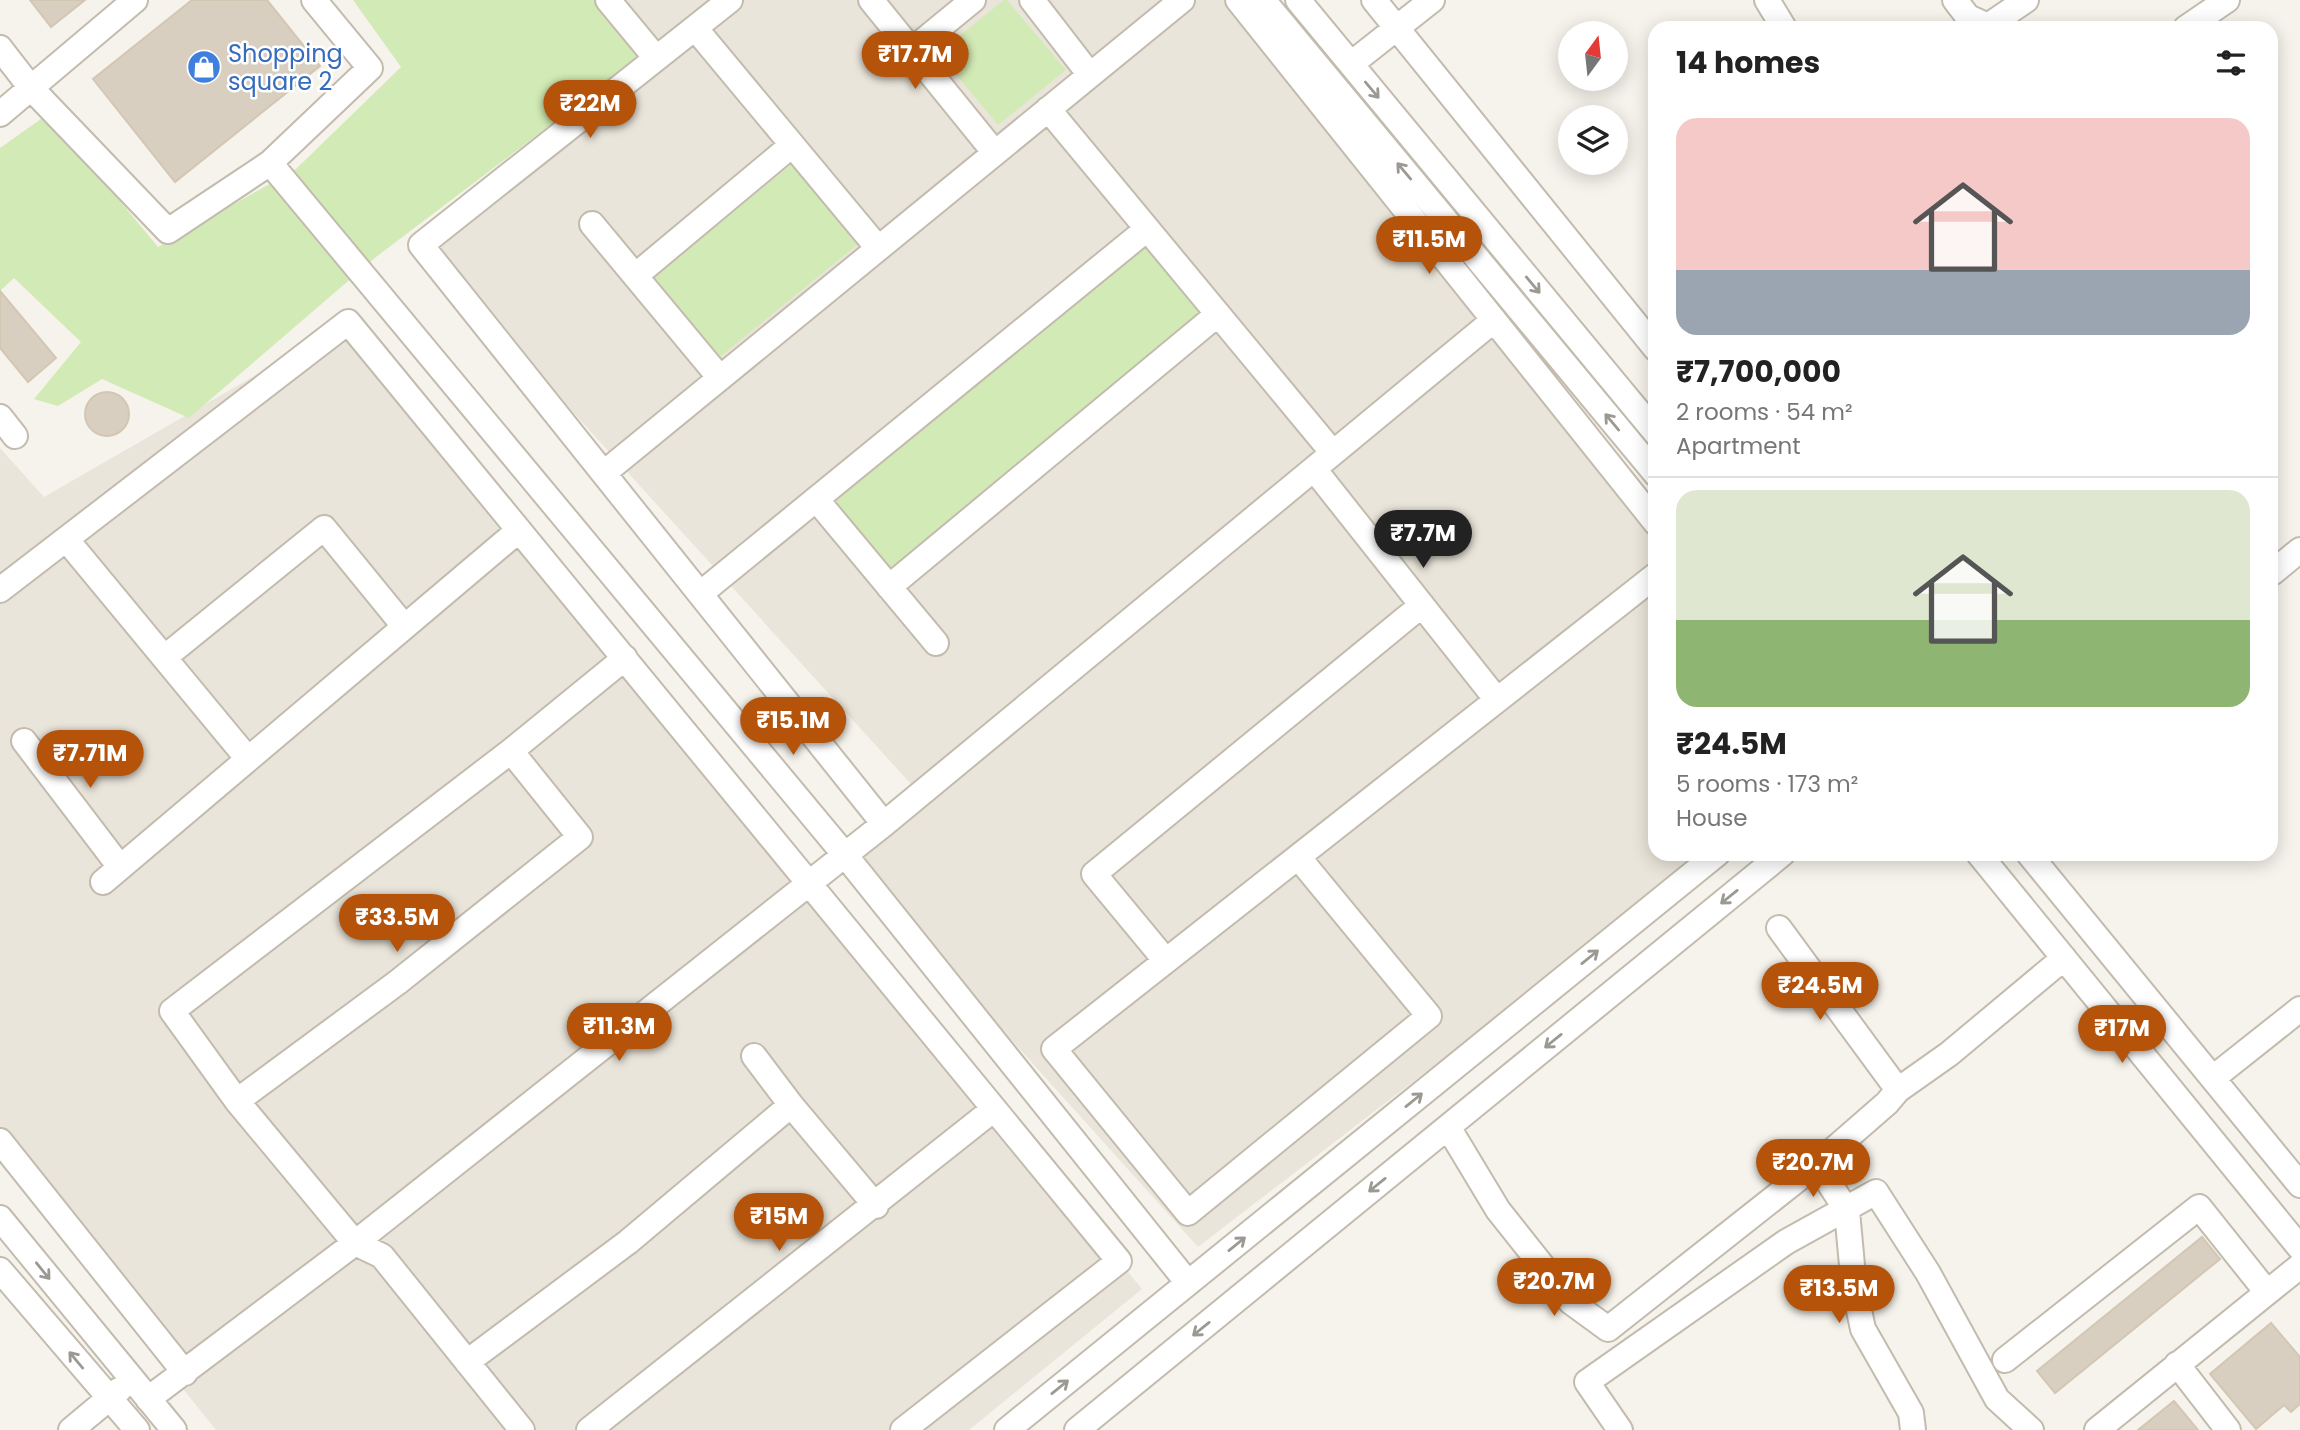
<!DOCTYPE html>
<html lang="en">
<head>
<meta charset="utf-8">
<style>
  body { margin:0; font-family:Poppins,sans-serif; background:#f6f6f6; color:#222; height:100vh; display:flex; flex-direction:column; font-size:26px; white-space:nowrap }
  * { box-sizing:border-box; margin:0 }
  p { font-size:23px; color:#767676 }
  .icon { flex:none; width:38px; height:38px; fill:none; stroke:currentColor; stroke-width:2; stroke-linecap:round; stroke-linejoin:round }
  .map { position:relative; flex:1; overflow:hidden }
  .sheet { position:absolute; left:1648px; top:21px; width:630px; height:840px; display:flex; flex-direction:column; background:#fff; border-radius:21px; box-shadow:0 4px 18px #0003 }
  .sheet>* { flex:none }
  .needle { width:46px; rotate:15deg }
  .fabs { position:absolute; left:1558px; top:21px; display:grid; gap:14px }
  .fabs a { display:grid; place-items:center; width:70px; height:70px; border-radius:50%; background:#fff; box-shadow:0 4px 18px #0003; font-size:35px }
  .price { position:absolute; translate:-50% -60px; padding:0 16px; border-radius:24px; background:#b45309; color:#fff; font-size:23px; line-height:46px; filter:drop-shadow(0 2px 4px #0008) }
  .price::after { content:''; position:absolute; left:50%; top:42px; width:21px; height:16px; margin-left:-10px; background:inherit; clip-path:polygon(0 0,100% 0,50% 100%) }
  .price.selected { background:#222; color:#fff }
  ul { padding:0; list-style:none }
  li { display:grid; align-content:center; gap:14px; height:371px; padding:0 28px }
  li+li { border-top:2px solid #e0e0e0 }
  li span { display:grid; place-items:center; height:217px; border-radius:21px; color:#555 }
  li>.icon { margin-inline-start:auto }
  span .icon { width:126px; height:126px; fill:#fffc; stroke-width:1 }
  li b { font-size:30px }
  h2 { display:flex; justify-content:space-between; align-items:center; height:84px; padding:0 28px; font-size:30px }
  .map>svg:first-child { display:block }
  .residential { fill:#eae5da }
  .green { fill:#d2eab5 }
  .building { fill:#d8cfc1; stroke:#d3c7b4; stroke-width:2 }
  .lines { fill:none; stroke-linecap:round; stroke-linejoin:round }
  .minor-casing { stroke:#c2bbae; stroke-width:28 }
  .minor { stroke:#fff; stroke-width:24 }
  .oneway { stroke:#9c9892 }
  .labels { text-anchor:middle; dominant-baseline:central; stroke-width:5; stroke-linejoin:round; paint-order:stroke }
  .shop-label { font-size:24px; fill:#366cbe; stroke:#fff; text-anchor:start }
</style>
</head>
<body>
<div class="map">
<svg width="2300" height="1430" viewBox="0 0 2300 1430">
  <rect width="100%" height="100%" fill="#f6f3ec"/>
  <path class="residential" d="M608 0H1236L1655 510 1656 854H1709L1198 1247 845 855 920 794 421 245 656 59Z
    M348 322 1142 1289 969 1430H216L0 1161V448L44 497Z"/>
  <path class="green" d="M353 0H610L652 48 376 257 189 418 102 379 58 406 34 399 81 342 14 278 0 291V148L48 114 158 247 296 169 401 67Z
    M1004 0H1007L1066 70 998 125 938 53Z
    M792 164 858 244 720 357 654 277Z
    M1143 244 1202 314 890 571 832 501Z"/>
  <path class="building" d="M30 0H85L51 27Z
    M192 0H267L320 66 175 182 93 79Z
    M0 291 56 358 28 382 0 348Z
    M85 414a22 22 0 1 1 44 0a22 22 0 1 1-44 0Z
    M2202 1237 2220 1259 2055 1393 2037 1371Z
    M2271 1323 2300 1357V1404L2291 1412 2284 1405 2256 1429 2210 1374Z
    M2174 1401 2198 1430H2138Z"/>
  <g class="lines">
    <g class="minor-casing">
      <path id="minor" d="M608 0 656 58
        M730 0 421 245 884 824
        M871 0 995 153
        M1032 0 1090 75
        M1238 0 1656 523
        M1263 0 1656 474
        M1298 0 1656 433
        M1374 0 1656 349
        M1767 0 1784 28
        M1955 0 1968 17 1988 26 2026 0
        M695 28 878 248
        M2186 28 2227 0
        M0 48 31 88 168 231 270 163 370 68 314 0
        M912 50 973 0
        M1351 64 1432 0
        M1048 109 1333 453
        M0 114 135 0
        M270 163 845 855 1188 1283
        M592 224 720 378
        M635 276 792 145
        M0 417 15 436
        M1314 469 1497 700
        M604 473 1182 0
        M816 499 936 643
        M66 539 248 759
        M2272 573 2300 550
        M889 587 1218 314
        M0 590 348 322 1119 1261 903 1430
        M700 594 1147 229
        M165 657 324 528 404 626
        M24 741 120 867
        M1979 854 2300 1248
        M2029 854 2300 1185
        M1298 857 1429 1016 1188 1213 1054 1049 1656 575
        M103 882 519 530
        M1779 928 1898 1090
        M1166 961 1094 874 1422 605
        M754 1056 791 1105 876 1206
        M2213 1078 2300 1009
        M237 1101 398 982 580 837 511 751
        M1448 1127 1498 1210 1571 1302 1608 1329 1817 1164 1887 1103 1898 1090 1949 1054 2064 958
        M0 1141 185 1373
        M1817 1164 1847 1211 1854 1287 1863 1329 1911 1413 1913 1430
        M0 1218 174 1430
        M0 1270 137 1430
        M2005 1360 2199 1207 2266 1291
        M467 1362 628 1242 791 1105
        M2177 1364 2228 1430
        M148 1399 355 1243 237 1101 172 1011 511 751 625 658
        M71 1430 119 1390
        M522 1430 382 1256 355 1243 884 824 1494 320
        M589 1430 994 1109
        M1007 1430 1717 854
        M1077 1430 1782 854
        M1620 1430 1587 1382 1786 1242 1876 1192 1928 1273 1997 1399 2031 1430
        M2097 1430 2300 1266"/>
    </g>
    <use href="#minor" class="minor"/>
  </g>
  <defs><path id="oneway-shaft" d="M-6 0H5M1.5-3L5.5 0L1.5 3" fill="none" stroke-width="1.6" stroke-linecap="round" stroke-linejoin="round" transform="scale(1.75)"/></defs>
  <g class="oneway">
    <use href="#oneway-shaft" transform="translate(1372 90) rotate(50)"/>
    <use href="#oneway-shaft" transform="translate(1404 171) rotate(-130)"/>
    <use href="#oneway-shaft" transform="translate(1533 285) rotate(50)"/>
    <use href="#oneway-shaft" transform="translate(1612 422) rotate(-130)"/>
    <use href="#oneway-shaft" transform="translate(1729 897) rotate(141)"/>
    <use href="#oneway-shaft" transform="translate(1590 957) rotate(-39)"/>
    <use href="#oneway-shaft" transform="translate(1553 1041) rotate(141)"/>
    <use href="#oneway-shaft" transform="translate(1414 1100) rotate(-39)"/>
    <use href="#oneway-shaft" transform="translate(1377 1185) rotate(141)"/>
    <use href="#oneway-shaft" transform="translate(1237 1244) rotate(-39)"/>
    <use href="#oneway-shaft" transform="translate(43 1271) rotate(51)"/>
    <use href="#oneway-shaft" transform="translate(1201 1329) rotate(141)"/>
    <use href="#oneway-shaft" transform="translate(76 1360) rotate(-130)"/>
    <use href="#oneway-shaft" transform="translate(1060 1387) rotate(-39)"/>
  </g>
  <defs>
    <g id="shop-disc" transform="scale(1.75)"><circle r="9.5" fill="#3f7fe0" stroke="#fff"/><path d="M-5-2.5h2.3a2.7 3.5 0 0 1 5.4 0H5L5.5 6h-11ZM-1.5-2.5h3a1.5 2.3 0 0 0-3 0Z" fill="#fff"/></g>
  </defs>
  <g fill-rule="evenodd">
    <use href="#shop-disc" x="204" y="67"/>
  </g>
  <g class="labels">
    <g class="shop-label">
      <text x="228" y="53">Shopping<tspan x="228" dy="28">square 2</tspan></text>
    </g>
  </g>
</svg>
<div class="fabs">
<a><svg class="needle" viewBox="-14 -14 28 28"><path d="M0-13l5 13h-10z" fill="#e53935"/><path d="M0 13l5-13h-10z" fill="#767676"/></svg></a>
<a><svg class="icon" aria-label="layers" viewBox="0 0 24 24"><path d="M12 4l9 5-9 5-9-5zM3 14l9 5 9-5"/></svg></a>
</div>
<b class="price" style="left:915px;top:91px">₹17.7M</b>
<b class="price" style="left:590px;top:140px">₹22M</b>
<b class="price" style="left:1429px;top:276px">₹11.5M</b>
<b class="price selected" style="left:1423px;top:570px">₹7.7M</b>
<b class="price" style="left:793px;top:757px">₹15.1M</b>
<b class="price" style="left:90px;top:790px">₹7.71M</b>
<b class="price" style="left:397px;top:954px">₹33.5M</b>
<b class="price" style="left:1820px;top:1022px">₹24.5M</b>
<b class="price" style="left:619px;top:1063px">₹11.3M</b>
<b class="price" style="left:2122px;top:1065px">₹17M</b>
<b class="price" style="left:1813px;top:1199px">₹20.7M</b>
<b class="price" style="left:779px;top:1253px">₹15M</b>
<b class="price" style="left:1554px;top:1318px">₹20.7M</b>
<b class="price" style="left:1839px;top:1325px">₹13.5M</b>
<section class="sheet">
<h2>14 homes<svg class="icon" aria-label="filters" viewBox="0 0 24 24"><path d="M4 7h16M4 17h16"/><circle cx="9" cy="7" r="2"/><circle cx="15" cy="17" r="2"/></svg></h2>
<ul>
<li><span style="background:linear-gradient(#f6c9c9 70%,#9aa5b1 0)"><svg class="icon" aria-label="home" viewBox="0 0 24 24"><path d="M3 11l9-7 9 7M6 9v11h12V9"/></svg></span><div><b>₹7,700,000</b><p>2 rooms · 54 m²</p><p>Apartment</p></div></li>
<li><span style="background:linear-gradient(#dfe7d0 60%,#8fb573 0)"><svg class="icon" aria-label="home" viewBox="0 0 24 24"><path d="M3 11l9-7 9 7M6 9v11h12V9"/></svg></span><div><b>₹24.5M</b><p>5 rooms · 173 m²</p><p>House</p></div></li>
</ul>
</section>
</div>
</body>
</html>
